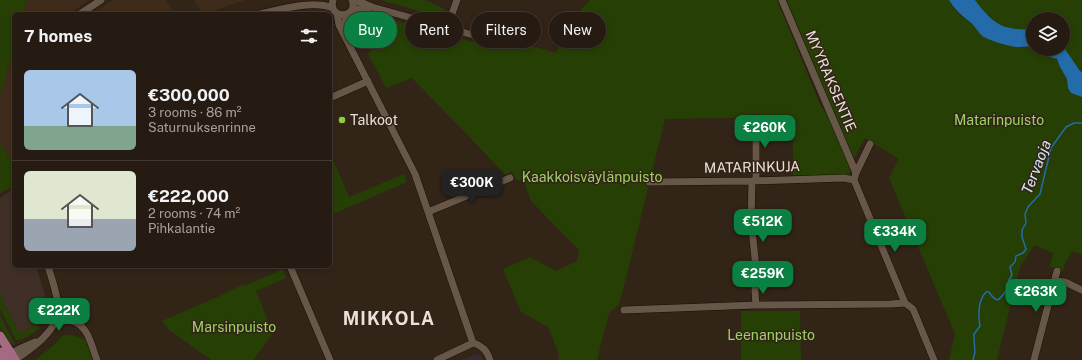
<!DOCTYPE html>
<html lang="en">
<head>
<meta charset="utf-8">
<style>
  body { margin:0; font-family:"Public Sans",sans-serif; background:#2e241b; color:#f1f3f6; height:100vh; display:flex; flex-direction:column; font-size:15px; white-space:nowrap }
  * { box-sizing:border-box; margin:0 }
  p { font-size:13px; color:#a4a19f }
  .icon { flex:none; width:22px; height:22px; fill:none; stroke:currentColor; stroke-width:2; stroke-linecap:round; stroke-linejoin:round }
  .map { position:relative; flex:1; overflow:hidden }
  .drawer { position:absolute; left:12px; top:12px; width:320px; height:256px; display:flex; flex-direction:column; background:#261b12; border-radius:6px; box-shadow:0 2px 6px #0003,0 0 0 1px #423932 }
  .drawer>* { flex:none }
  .banner { position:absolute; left:344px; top:12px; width:380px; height:36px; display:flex; gap:8px }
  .fabs { position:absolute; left:1026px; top:12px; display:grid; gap:8px }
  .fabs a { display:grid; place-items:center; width:44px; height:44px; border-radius:50%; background:#261b12; box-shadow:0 2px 6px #0003,0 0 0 1px #423932; font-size:20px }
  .price { position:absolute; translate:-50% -34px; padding:0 9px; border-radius:8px; background:#0b8043; color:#fff; font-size:13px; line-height:26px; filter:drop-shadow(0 1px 2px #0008) }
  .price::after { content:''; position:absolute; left:50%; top:24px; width:12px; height:9px; margin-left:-6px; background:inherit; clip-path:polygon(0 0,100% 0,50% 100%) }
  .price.selected { background:#222; color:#fff }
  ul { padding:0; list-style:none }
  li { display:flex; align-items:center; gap:12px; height:100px; padding:0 12px }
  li+li { border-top:1px solid #423932 }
  li span { display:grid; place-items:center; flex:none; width:112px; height:80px; border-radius:6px; color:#555 }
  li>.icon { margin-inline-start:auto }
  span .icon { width:48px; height:48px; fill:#fffc; stroke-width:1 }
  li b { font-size:17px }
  h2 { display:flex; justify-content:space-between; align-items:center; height:48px; padding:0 12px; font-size:17px }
  .tag { padding:0 14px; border-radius:18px; background:#261b12; box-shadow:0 2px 6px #0003,0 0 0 1px #423932; font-size:14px; line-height:36px }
  .tag.selected { background:#0b8043; color:#fff }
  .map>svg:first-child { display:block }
  .commercial { fill:#3f2f26 }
  .built { fill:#3f2b1a }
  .education { fill:#392934 }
  .green { fill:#263f05 }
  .water { fill:#236ca9 }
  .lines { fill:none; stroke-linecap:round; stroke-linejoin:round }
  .stream { stroke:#236ca9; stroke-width:1.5 }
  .minor-casing { stroke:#1a0d03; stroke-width:8 }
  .major-casing { stroke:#1a0d03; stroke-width:10 }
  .minor { stroke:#675749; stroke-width:7 }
  .major { stroke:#a46a81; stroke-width:9 }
  .poi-dot { fill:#91cd40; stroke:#332418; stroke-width:1.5 }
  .labels { text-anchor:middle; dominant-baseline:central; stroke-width:3; stroke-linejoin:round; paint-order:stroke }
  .street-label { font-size:14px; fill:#eae0d8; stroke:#332418 }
  .poi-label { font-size:14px; fill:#eae0d8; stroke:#332418; text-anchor:start }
  .park-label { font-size:14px; fill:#9cd266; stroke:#332418 }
  .water-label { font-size:15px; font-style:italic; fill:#d6e7f8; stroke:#332418 }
  .district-label { font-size:18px; font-weight:bold; letter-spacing:1px; fill:#eae0d8; stroke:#332418 }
</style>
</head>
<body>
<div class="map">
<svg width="1082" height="360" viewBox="0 0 1082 360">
  <rect width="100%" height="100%" fill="#332418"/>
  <path class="commercial" d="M12 190 14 191V266H36L45 295V308L38 322V324L19 333 0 294V198Z"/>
  <path class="built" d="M29 0H89L69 14H23L26 2Z
    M113 0H165L175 14H92Z
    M194 0H245L203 14Z
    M14 46V164L0 143V96Z"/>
  <path class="education" d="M477 354 481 356 483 360H461Z"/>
  <path class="green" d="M0 0H29L26 2 23 14H14V46L0 96Z
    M381 0H425L445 9 442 14 436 16Z
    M590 0H777L820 104 828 117 851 170 849 174 845 176H793V117L665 119 622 294 619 305 609 313 597 360H558L559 354 548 327 521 312 503 269 530 257 556 271 577 261 579 250 531 201 523 179 517 181 512 171 506 175 412 78 386 88 368 54 393 20 473 42 481 26 517 42 556 53 568 23Z
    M785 0H949L955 10 961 16 975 26 981 35 987 39 1018 47 1029 46 1033 47V49C1042 49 1048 56 1057 59L1060 67 1067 79 1071 93 1082 97V255L1072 251 1064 266 1063 271 1050 267 1053 253 1034 245 1020 267 997 360H949L955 334 889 178 899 159 865 138 854 158 830 107Z
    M975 0H1082V72L1080 71 1063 46V19H1033V29C1003 31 993 24 975 0Z
    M0 143 14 164V186L0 193Z
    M330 155H331L349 197 404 174 407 182 330 215Z
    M283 269 286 278 256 291 273 333 253 360H211L168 329 162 321 222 295 244 284 245 286Z
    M0 294 19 333 38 324 40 328C33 333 25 340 16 340L0 309Z
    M741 311H800L801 360H741Z
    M0 315 15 345C0 339 0 330 0 315Z
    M63 335H72L86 340 93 360H35L56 343Z"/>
  <path class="water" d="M949 0H975C993 24 1003 31 1033 29V47C1028 46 1023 47 1018 47 1010 47 988 40 982 36 978 32 975 26 970 22 961 15 955 10 949 0Z
    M1063 46 1080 71 1082 72V97L1071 93 1068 88 1067 79 1060 67 1057 59 1050 57 1039 49H1063Z"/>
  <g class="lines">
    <path class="stream" d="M973 360 975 352 974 340V334L980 326C978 315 978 300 986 292H989C992 296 993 299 998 300 1003 296 1005 291 1009 287V280L1012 275 1010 267 1015 262 1016 256 1023 253 1026 249 1022 237V230L1026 223 1025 214 1028 207 1040 194 1051 148 1066 127 1074 123H1082"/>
    <g class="minor-casing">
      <path id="minor" d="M333 0C327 20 359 19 352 0
        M782 0 856 173
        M353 1 363 3 372 7 473 35
        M352 10 362 9 372 7
        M337 13 339 25 415 174 473 343
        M80 14 101 0
        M260 14C282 9 313 0 333 8
        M440 26C453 19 452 12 457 0
        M346 34 345 23 347 14
        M330 98 368 81
        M756 118V181
        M870 144 856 173 854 180 905 303 913 309 934 360
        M752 181 751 220 756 268 755 291 756 305
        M649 182 752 181 844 178 854 180
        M428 212 510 178
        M290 266 330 360
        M1055 281 1065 282 1082 290
        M624 310 756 305 891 304 905 303
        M56 318C62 319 69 320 75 322 89 328 92 348 97 360
        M473 343C483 346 487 351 490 360
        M7 356 19 349 35 342
        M15 360C31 349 58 331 58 309 58 294 52 280 48 266
        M437 360 473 343
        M1034 360 1057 271"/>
    </g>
    <g class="major-casing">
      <path id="major" d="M0 336 15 360
        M0 352 5 360"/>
    </g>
    <use href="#minor" class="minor"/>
    <use href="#major" class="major"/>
  </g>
  <circle class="poi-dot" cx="342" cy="120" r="4"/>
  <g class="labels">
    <g class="street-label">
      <text transform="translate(831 81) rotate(67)">MYYRAKSENTIE</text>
      <text transform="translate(752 167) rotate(-1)">MATARINKUJA</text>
    </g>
    <g class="poi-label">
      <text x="350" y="120">Talkoot</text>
    </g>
    <g class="park-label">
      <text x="999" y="120">Matarinpuisto</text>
      <text x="592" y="177">Kaakkoisväylänpuisto</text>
      <text x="234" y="327">Marsinpuisto</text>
      <text x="771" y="335">Leenanpuisto</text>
    </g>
    <g class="water-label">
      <text transform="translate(1036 167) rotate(-69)">Tervaoja</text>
    </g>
    <g class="district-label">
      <text x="389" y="318">MIKKOLA</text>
    </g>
  </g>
</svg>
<div class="fabs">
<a><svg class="icon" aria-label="layers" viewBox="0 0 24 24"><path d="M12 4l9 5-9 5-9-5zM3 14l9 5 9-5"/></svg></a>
</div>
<b class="price" style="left:765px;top:149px">€260K</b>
<b class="price selected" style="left:472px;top:204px">€300K</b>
<b class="price" style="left:763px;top:243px">€512K</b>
<b class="price" style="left:895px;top:253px">€334K</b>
<b class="price" style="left:763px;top:295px">€259K</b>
<b class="price" style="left:1036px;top:313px">€263K</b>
<b class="price" style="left:59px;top:332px">€222K</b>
<div class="banner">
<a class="tag selected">Buy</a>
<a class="tag">Rent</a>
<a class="tag">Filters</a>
<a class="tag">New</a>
</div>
<section class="drawer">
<h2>7 homes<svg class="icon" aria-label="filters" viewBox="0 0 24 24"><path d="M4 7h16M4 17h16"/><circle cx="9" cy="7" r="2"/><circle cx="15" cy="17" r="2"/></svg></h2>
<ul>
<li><span style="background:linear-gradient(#a9c7e8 70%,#7fa58c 0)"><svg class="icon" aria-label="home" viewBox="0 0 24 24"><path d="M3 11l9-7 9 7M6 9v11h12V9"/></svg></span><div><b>€300,000</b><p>3 rooms · 86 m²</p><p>Saturnuksenrinne</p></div></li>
<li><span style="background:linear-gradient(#dfe7d0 60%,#9aa5b1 0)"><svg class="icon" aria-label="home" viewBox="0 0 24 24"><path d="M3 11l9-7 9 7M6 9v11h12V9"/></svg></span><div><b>€222,000</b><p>2 rooms · 74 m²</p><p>Pihkalantie</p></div></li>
</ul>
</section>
</div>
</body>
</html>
